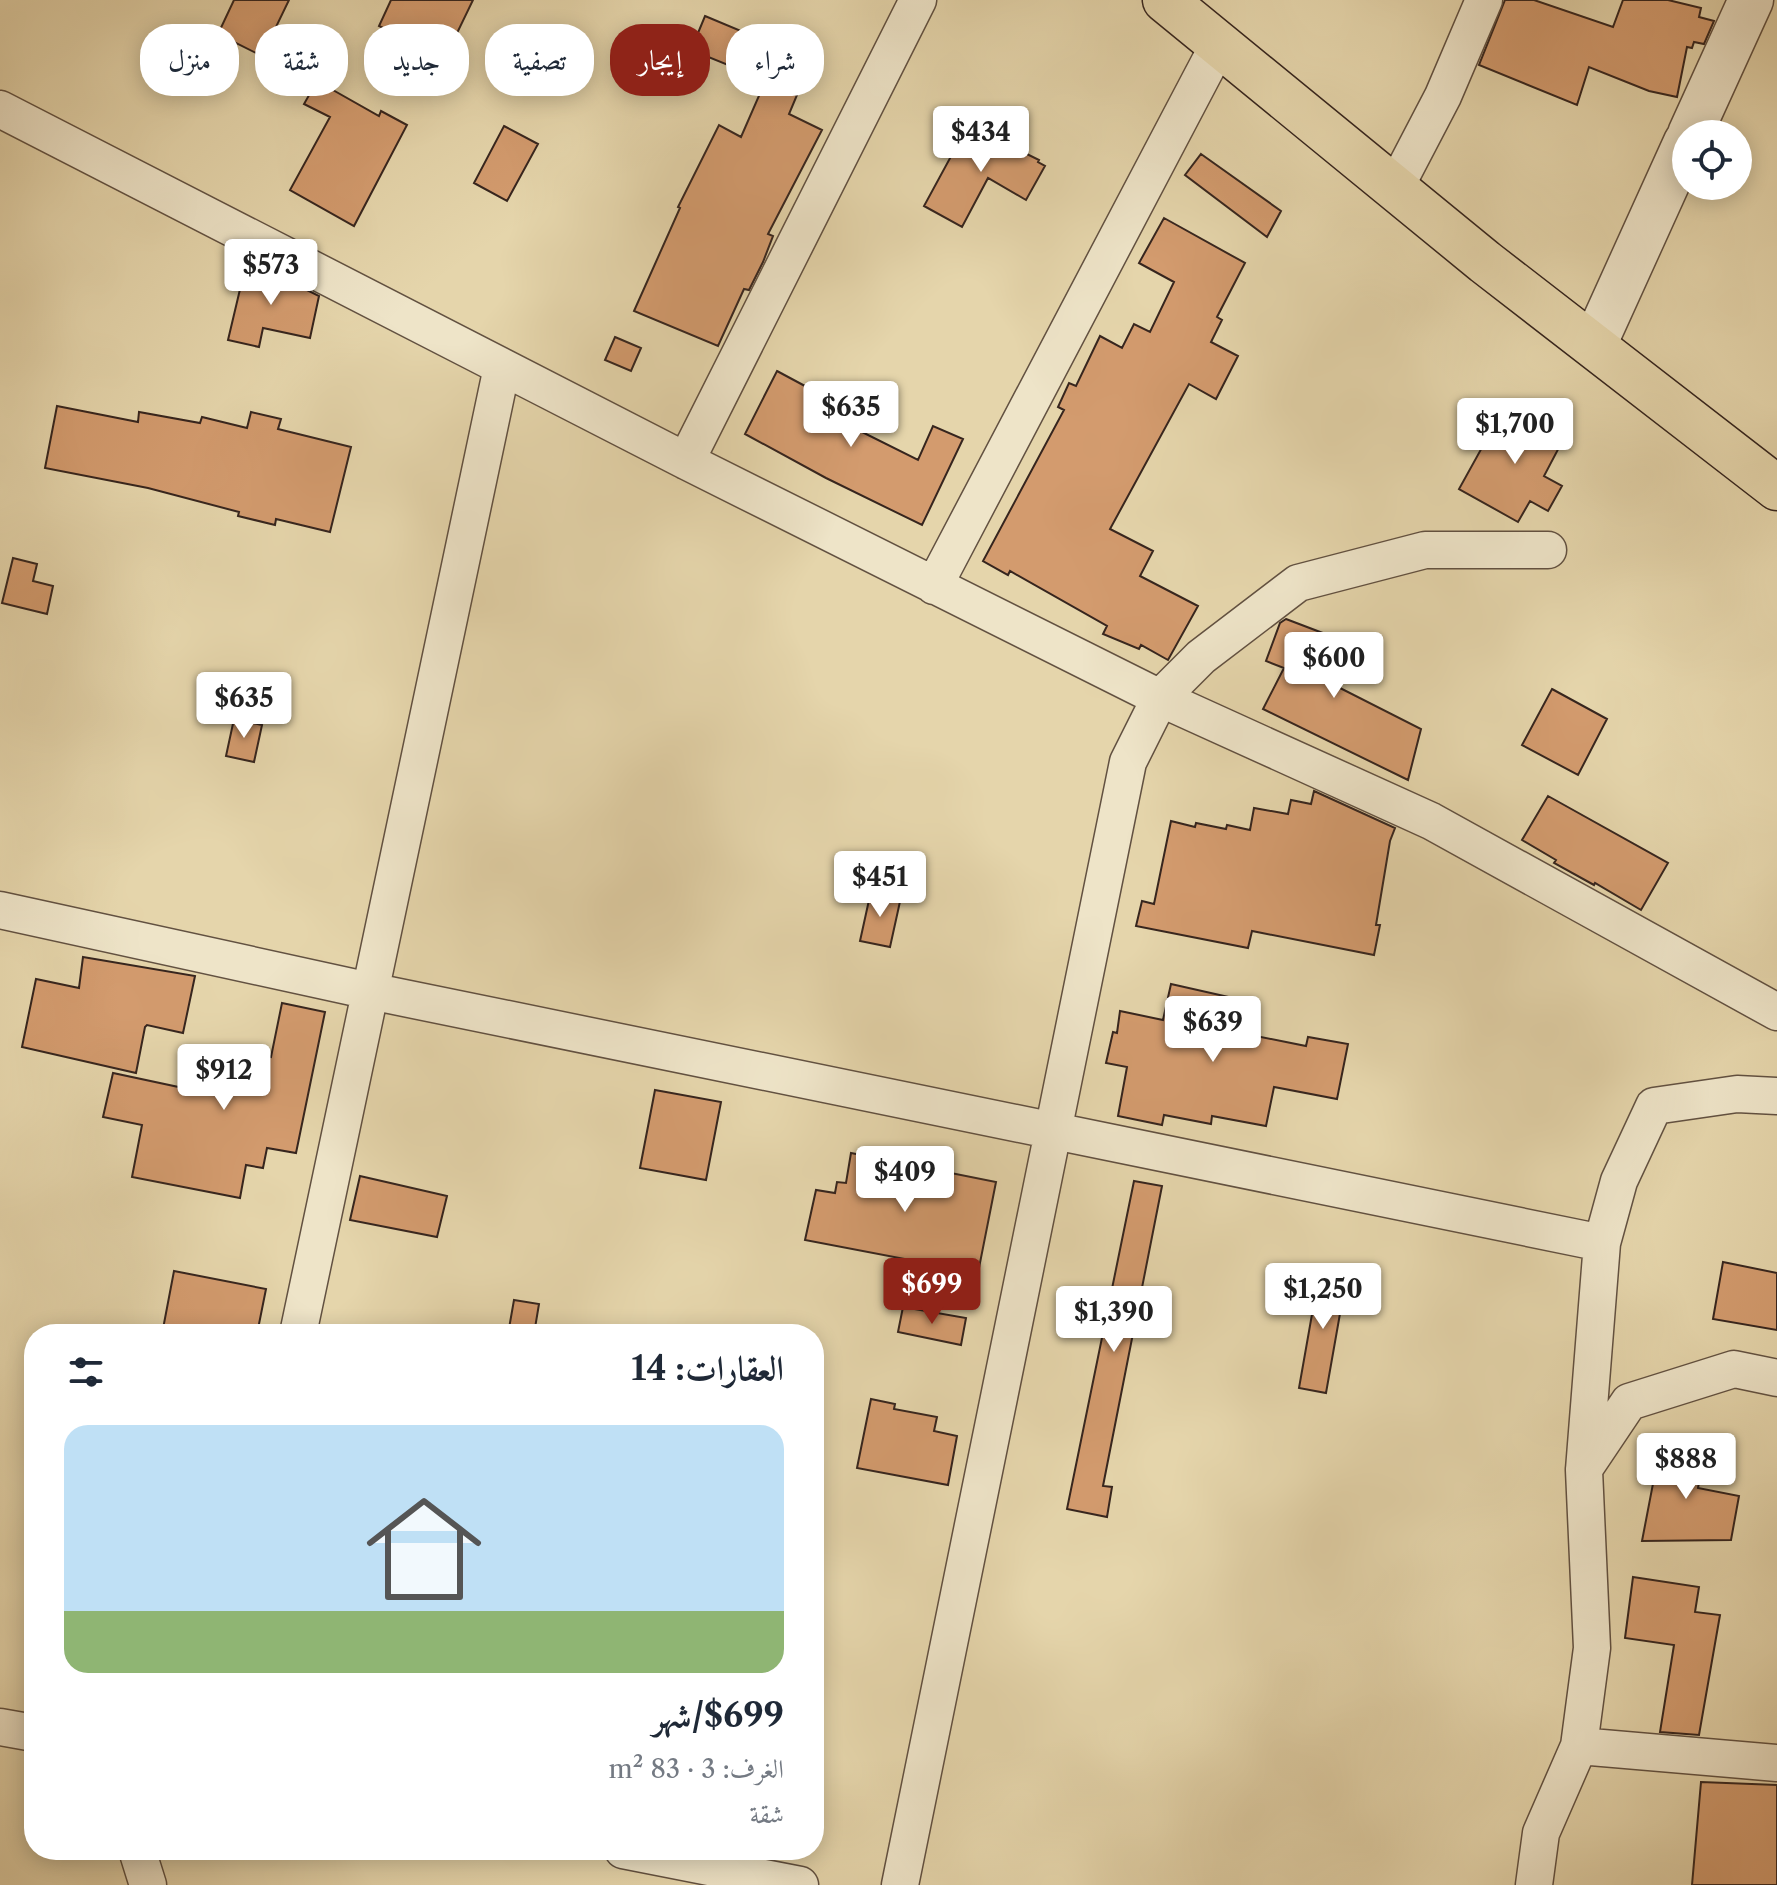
<!DOCTYPE html>
<html lang="ar">
<head>
<meta charset="utf-8">
<style>
  body { margin:0; font-family:"Libre Caslon Text",Amiri,serif; background:#f6f6f7; color:#1f2937; direction:rtl; height:100vh; display:flex; flex-direction:column; font-size:30px; white-space:nowrap }
  * { box-sizing:border-box; margin:0 }
  p { font-size:26px; color:#747a83 }
  .icon { flex:none; width:44px; height:44px; fill:none; stroke:currentColor; stroke-width:2; stroke-linecap:round; stroke-linejoin:round }
  .map { position:relative; flex:1; overflow:hidden; direction:ltr }
  .side { position:absolute; left:24px; top:1324px; width:800px; height:536px; display:flex; flex-direction:column; background:#fff; border-radius:32px; box-shadow:0 4px 20px #0003; direction:rtl }
  .side>* { flex:none }
  .guide { position:absolute; left:24px; top:24px; width:800px; height:72px; direction:rtl; display:flex; gap:16px }
  .tools { position:absolute; left:1672px; top:120px; display:grid; gap:16px }
  .tools a { display:grid; place-items:center; width:80px; height:80px; border-radius:50%; background:#fff; box-shadow:0 4px 20px #0003; font-size:40px }
  .price { position:absolute; translate:-50% -68px; padding:0 18px; border-radius:8px; background:#fff; color:#222; font-size:26px; line-height:52px; filter:drop-shadow(0 2px 4px #0008) }
  .price::after { content:''; position:absolute; left:50%; top:48px; width:24px; height:18px; margin-left:-12px; background:inherit; clip-path:polygon(0 0,100% 0,50% 100%) }
  .price.selected { background:#8f2418; color:#fff }
  ul { padding:0; list-style:none }
  li { display:grid; align-content:center; gap:16px; height:424px; padding:0 40px }
  li+li { border-top:2px solid #e0e1e3 }
  li span { display:grid; place-items:center; height:248px; border-radius:24px; color:#555 }
  li>.icon { margin-inline-start:auto }
  span .icon { width:144px; height:144px; fill:#fffc; stroke-width:1 }
  li b { font-size:34px }
  h2 { display:flex; justify-content:space-between; align-items:center; height:96px; padding:0 40px; font-size:34px }
  .chip { padding:0 28px; border-radius:32px; background:#fff; box-shadow:0 4px 20px #0003; font-size:28px; line-height:72px }
  .chip.selected { background:#8f2418; color:#fff }
  .map>svg:first-child { display:block }
  .building { fill:#d39b6e; stroke:#36251e; stroke-width:2 }
  .lines { fill:none; stroke-linecap:round; stroke-linejoin:round }
  .minor-casing { stroke:#625141; stroke-width:39 }
  .tertiary-casing { stroke:#625141; stroke-width:47 }
  .primary-casing { stroke:#36251e; stroke-width:47 }
  .minor { stroke:#eee4c8; stroke-width:36 }
  .tertiary { stroke:#eee4c8; stroke-width:44 }
  .primary { stroke:#e5d5ab; stroke-width:44 }
</style>
</head>
<body>
<div class="map">
<svg width="1777" height="1885" viewBox="0 0 1777 1885">
  <rect width="100%" height="100%" fill="#e5d5ab"/>
  <filter id="stains"><feTurbulence type="fractalNoise" baseFrequency=".0025" numOctaves="4"/><feColorMatrix values="0 0 0 0 .2 0 0 0 0 .09 0 0 0 0 .02 0 0 0 .5 -.17"/></filter>
  <radialGradient id="worn" r=".72"><stop offset=".6" stop-color="#630" stop-opacity="0"/><stop offset="1" stop-color="#630" stop-opacity=".3"/></radialGradient>
  <path class="building" d="M234 0H289L262 56 218 34Z
    M391 0H473L445 58 379 26Z
    M1505 0H1534L1613 27 1623 0H1668L1701 8 1699 17 1714 21 1704 44 1694 42 1692 48 1687 47 1677 97 1649 91 1589 67 1577 105 1479 65Z
    M705 16 741 31 728 65 691 50Z
    M317 81 379 116 381 111 407 125 354 226 290 190 330 117 304 104Z
    M765 82 797 95 789 114 822 130 768 234 773 236 763 262 749 290 744 289 718 346 634 311 680 208 678 207 719 125 741 137Z
    M968 125 1039 160 1038 162 1045 166 1026 200 988 178 962 227 924 206Z
    M504 126 538 144 507 201 474 183Z
    M1201 154 1281 211 1267 237 1185 175Z
    M1164 218 1245 263 1217 317 1222 320 1211 342 1238 356 1216 399 1189 384 1110 529 1153 551 1140 576 1198 606 1168 660 1141 645 1139 649 1103 634 1107 626 1010 571 1008 575 983 561 1064 410 1058 407 1069 383 1076 386 1100 336 1122 348 1134 324 1150 332 1174 282 1139 263Z
    M246 264 263 268 319 296 310 338 263 328 259 347 228 340Z
    M615 337 641 348 631 371 605 360Z
    M777 371 859 415 852 427 918 460 933 426 963 439 922 525 826 478 745 434Z
    M57 406 138 422 139 412 200 423 202 417 247 428 251 412 281 419 278 429 351 447 330 532 276 519 275 525 238 516 239 512 148 488 45 468Z
    M1505 406 1564 438 1544 476 1562 486 1548 511 1530 501 1518 522 1459 489Z
    M13 558 37 564 33 581 53 586 47 614 2 603Z
    M1286 619 1328 635 1354 650 1338 687 1421 729 1408 780 1263 709 1284 668 1266 661 1280 623Z
    M1552 689 1607 719 1578 775 1522 745Z
    M234 719 262 725 254 762 226 756Z
    M1314 791 1395 828 1390 841 1376 925H1380L1374 955 1252 931 1248 948 1136 926 1142 901 1154 904 1171 821 1195 827 1196 823 1226 829 1227 825 1250 830 1254 808 1288 814 1291 800 1311 804Z
    M1548 796 1668 863 1641 910 1595 883 1594 885 1554 863 1556 860 1522 840Z
    M871 891 901 897 890 947 860 941Z
    M83 957 195 976 183 1033 147 1025 145 1027 136 1073 22 1047 36 979 79 988Z
    M1171 984 1233 998 1226 1030 1306 1046 1308 1037 1348 1044 1337 1099 1274 1087 1266 1126 1212 1116 1211 1124 1164 1115 1162 1125 1118 1116 1127 1067 1106 1063 1113 1032 1117 1033 1120 1011 1163 1020Z
    M282 1003 325 1012 296 1153 267 1148 263 1168 246 1165 240 1198 132 1177 142 1125 103 1117 113 1073 216 1095 225 1048 271 1057Z
    M655 1090 721 1102 706 1180 640 1168Z
    M851 1153 996 1182 978 1273 805 1240 816 1190 835 1193 837 1182 846 1183Z
    M360 1176 447 1196 437 1237 350 1220Z
    M1134 1181 1162 1186 1103 1486 1112 1487 1107 1517 1067 1509Z
    M1723 1262 1777 1273V1330L1713 1319Z
    M1320 1269 1347 1274 1326 1393 1299 1388Z
    M174 1271 266 1289 257 1334H162Z
    M514 1300 539 1304 534 1334H508Z
    M903 1307 966 1318 961 1345 898 1332Z
    M871 1399 895 1404 894 1409 937 1417 934 1431 957 1436 948 1485 857 1468Z
    M1661 1442 1705 1450 1698 1488 1739 1496 1731 1540 1642 1541Z
    M1633 1577 1699 1587 1695 1612 1720 1615 1699 1735 1660 1732 1674 1645 1625 1638Z
    M1701 1782 1777 1785V1885H1692Z"/>
  <g class="lines">
    <g class="minor-casing">
      <path id="minor" d="M0 109 686 461 1160 698 1431 821 1777 1012
        M1395 188 1443 96 1484 0
        M686 461 918 0
        M934 586 1219 44
        M0 910 370 991 1602 1243
        M298 1334 502 367
        M1584 1469 1629 1402 1734 1369 1777 1378
        M0 1727 34 1733
        M1579 1746 1777 1763
        M137 1850 148 1885
        M623 1850 800 1885
        M900 1885 1128 762 1160 698 1201 657 1298 583 1425 550H1548
        M1534 1885 1541 1833 1579 1746 1592 1648 1584 1470 1602 1243 1619 1181 1654 1106 1737 1094 1777 1096"/>
    </g>
    <g class="tertiary-casing">
      <path id="tertiary" d="M1690 134 1751 0
        M1594 345 1686 142"/>
    </g>
    <g class="primary-casing">
      <path id="primary" d="M1165 0 1485 262 1777 488"/>
    </g>
    <use href="#minor" class="minor"/>
    <use href="#tertiary" class="tertiary"/>
    <use href="#primary" class="primary"/>
  </g>
  <rect width="100%" height="100%" filter="url(#stains)"/>
  <rect width="100%" height="100%" fill="url(#worn)"/>
</svg>
<div class="tools">
<a><svg class="icon" aria-label="locate" viewBox="0 0 24 24"><circle cx="12" cy="12" r="6"/><path d="M12 2v4M12 18v4M2 12h4M18 12h4"/></svg></a>
</div>
<b class="price" style="left:981px;top:174px">$434</b>
<b class="price" style="left:271px;top:307px">$573</b>
<b class="price" style="left:851px;top:449px">$635</b>
<b class="price" style="left:1515px;top:466px">$1,700</b>
<b class="price" style="left:1334px;top:700px">$600</b>
<b class="price" style="left:244px;top:740px">$635</b>
<b class="price" style="left:880px;top:919px">$451</b>
<b class="price" style="left:1213px;top:1064px">$639</b>
<b class="price" style="left:224px;top:1112px">$912</b>
<b class="price" style="left:905px;top:1214px">$409</b>
<b class="price selected" style="left:932px;top:1326px">$699</b>
<b class="price" style="left:1323px;top:1331px">$1,250</b>
<b class="price" style="left:1114px;top:1354px">$1,390</b>
<b class="price" style="left:1686px;top:1501px">$888</b>
<div class="guide">
<a class="chip">شراء</a>
<a class="chip selected">إيجار</a>
<a class="chip">تصفية</a>
<a class="chip">جديد</a>
<a class="chip">شقة</a>
<a class="chip">منزل</a>
</div>
<section class="side">
<h2>العقارات: 14<svg class="icon" aria-label="filters" viewBox="0 0 24 24"><path d="M4 7h16M4 17h16"/><circle cx="9" cy="7" r="2"/><circle cx="15" cy="17" r="2"/></svg></h2>
<ul>
<li><span style="background:linear-gradient(#bfe0f5 75%,#8fb573 0)"><svg class="icon" aria-label="home" viewBox="0 0 24 24"><path d="M3 11l9-7 9 7M6 9v11h12V9"/></svg></span><div><b>$699/شهر</b><p>الغرف: 3 · 83 m²</p><p>شقة</p></div></li>
</ul>
</section>
</div>
</body>
</html>
